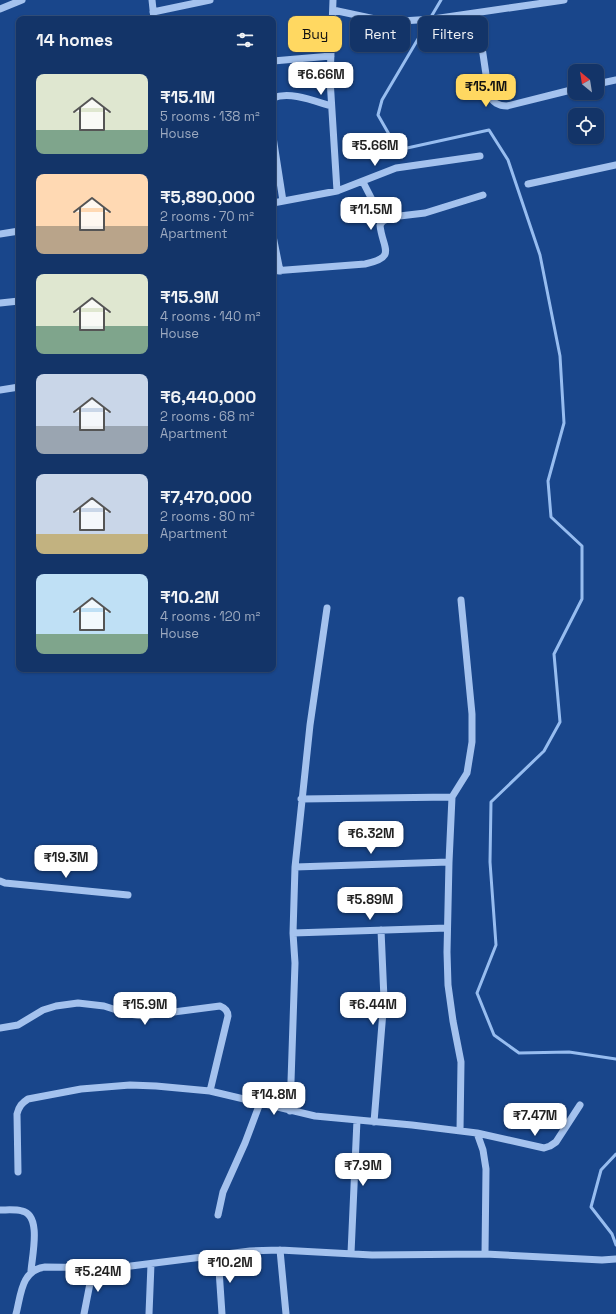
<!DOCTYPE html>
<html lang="en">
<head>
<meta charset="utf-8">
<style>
  body { margin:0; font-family:"Space Grotesk",sans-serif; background:#1c3c6e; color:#f1f3f6; height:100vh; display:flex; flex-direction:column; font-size:15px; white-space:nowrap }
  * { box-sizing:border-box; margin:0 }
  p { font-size:13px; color:#9daac0 }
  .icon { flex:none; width:22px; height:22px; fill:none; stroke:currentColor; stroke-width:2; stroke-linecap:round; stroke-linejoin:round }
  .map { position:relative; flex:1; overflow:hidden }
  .details { position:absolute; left:16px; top:16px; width:260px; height:656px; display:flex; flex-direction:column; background:#133468; border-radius:8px; box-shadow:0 1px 3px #0004,0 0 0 1px #324f7c }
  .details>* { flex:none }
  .banner { position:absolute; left:288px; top:16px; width:268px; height:36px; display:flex; gap:8px }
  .needle { width:26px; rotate:330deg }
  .controls { position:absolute; left:568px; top:64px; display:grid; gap:8px }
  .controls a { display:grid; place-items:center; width:36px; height:36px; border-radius:8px; background:#133468; box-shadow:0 1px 3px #0004,0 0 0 1px #324f7c; font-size:20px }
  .price { position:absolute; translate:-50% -34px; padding:0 9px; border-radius:8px; background:#fff; color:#222; font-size:13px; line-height:26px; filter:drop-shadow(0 1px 2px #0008) }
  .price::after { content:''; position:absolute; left:50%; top:24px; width:12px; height:9px; margin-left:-6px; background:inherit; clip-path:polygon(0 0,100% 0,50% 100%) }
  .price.current { background:#ffd861; color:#111 }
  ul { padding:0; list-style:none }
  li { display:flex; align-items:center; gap:12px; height:100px; padding:0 20px }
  li span { display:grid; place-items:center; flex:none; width:112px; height:80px; border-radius:8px; color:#555 }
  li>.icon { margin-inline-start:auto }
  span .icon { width:48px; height:48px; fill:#fffc; stroke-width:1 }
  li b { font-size:17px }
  h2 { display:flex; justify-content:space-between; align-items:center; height:48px; padding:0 20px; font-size:17px }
  .tag { padding:0 14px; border-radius:8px; background:#133468; box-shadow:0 1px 3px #0004,0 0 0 1px #324f7c; font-size:14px; line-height:36px }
  .tag.current { background:#ffd861; color:#111 }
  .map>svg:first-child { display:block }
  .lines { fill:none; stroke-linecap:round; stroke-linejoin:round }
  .stream { stroke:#97bdf0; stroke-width:3 }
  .minor { stroke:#a4c2ee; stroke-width:7 }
</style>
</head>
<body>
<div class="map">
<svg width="616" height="1314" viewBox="0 0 616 1314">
  <rect width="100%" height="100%" fill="#19468b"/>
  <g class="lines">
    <path class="stream" d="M441 0 382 100 378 115 398 150 489 130 508 160 540 255 560 356 564 423 548 481 551 517 582 546V599L554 654 560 722 544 751 491 802 490 862 496 945 477 993 494 1035 519 1053 569 1052 616 1059
      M616 1154 601 1170 591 1207 612 1234 616 1245"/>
    <path class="minor" d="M152 0 154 19
      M333 0 330 79 337 191
      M0 9 22 0
      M333 10 375 19 402 21 433 19 564 0
      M153 12 210 0
      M477 13 489 95C493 103 498 106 507 106L575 89
      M273 61 331 56
      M597 84 616 80
      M273 98C290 91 314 101 331 106
      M273 137 283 201
      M363 182 383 221
      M528 184 616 165
      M273 203 337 191 396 168 480 156
      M0 234 19 231
      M273 236 280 271
      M273 271 365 264C398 257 382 248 380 225L383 221 391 217 425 213 483 195
      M0 303 19 301
      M0 390 19 387
      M301 799 452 797
      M295 867 449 862
      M0 881 5 883 128 895
      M293 933 447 928
      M0 1028 18 1025 43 1010 56 1006 78 1003 104 1006 129 1014 143 1016 220 1006C225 1008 228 1011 228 1016L210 1091
      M290 1111 295 963 293 933 295 867 310 725 327 608
      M374 1122 384 999 381 930
      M460 1131 461 1062 453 1021 448 985 447 952 449 862 452 797 467 773 472 742V714L461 600
      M477 1133 544 1148 550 1146 556 1142 580 1105
      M18 1172 17 1114C19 1106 22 1103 28 1099L81 1089 130 1085 156 1086 210 1091 315 1116 412 1125 477 1133 483 1150 486 1169 485 1254
      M0 1210C7 1210 15 1209 22 1211 42 1215 32 1256 31 1271
      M218 1215 223 1192 245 1143 260 1103
      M280 1250 286 1314
      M351 1253 357 1120
      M218 1255 222 1314
      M16 1314C21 1295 21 1270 45 1267L115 1268 250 1251 280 1250 372 1255 485 1254 602 1260 616 1259
      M84 1314 93 1268
      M149 1314 151 1264"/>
  </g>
</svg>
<div class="controls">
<a><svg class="needle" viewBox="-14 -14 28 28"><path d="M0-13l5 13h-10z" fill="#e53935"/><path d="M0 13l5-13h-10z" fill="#9daac0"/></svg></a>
<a><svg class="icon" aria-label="locate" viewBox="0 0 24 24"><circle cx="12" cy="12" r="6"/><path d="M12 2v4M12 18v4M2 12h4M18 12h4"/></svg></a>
</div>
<b class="price" style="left:321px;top:96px">₹6.66M</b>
<b class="price current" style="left:486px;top:108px">₹15.1M</b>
<b class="price" style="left:375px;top:167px">₹5.66M</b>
<b class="price" style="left:371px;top:231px">₹11.5M</b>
<b class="price" style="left:371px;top:855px">₹6.32M</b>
<b class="price" style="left:66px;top:879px">₹19.3M</b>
<b class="price" style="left:370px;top:921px">₹5.89M</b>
<b class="price" style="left:145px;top:1026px">₹15.9M</b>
<b class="price" style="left:373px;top:1026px">₹6.44M</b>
<b class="price" style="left:274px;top:1116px">₹14.8M</b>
<b class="price" style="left:535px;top:1137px">₹7.47M</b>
<b class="price" style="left:363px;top:1187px">₹7.9M</b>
<b class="price" style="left:230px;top:1284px">₹10.2M</b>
<b class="price" style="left:98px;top:1293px">₹5.24M</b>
<div class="banner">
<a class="tag current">Buy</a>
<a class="tag">Rent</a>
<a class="tag">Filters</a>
</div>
<section class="details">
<h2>14 homes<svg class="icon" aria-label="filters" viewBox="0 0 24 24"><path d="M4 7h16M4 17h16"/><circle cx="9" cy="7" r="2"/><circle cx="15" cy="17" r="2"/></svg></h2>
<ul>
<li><span style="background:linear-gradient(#dfe7d0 70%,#7fa58c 0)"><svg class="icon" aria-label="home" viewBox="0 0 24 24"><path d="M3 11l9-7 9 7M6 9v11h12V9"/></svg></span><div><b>₹15.1M</b><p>5 rooms · 138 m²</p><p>House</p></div></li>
<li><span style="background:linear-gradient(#ffd9b3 65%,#b9a48a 0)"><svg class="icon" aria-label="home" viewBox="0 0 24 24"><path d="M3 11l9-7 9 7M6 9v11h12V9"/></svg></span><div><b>₹5,890,000</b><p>2 rooms · 70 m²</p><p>Apartment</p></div></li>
<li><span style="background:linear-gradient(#dfe7d0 65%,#7fa58c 0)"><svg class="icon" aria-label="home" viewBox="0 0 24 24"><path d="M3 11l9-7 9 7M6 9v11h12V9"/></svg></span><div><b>₹15.9M</b><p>4 rooms · 140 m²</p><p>House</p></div></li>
<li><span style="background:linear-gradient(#c9d6e8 65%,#9aa5b1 0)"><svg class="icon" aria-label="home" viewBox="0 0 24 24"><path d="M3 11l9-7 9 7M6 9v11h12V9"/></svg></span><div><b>₹6,440,000</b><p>2 rooms · 68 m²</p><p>Apartment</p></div></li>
<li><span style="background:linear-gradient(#c9d6e8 75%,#c2b280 0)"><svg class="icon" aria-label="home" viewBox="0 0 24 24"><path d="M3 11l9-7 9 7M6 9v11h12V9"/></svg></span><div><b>₹7,470,000</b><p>2 rooms · 80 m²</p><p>Apartment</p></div></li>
<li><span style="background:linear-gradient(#bfe0f5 75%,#7fa58c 0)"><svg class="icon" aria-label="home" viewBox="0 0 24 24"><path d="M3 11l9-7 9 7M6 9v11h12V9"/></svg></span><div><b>₹10.2M</b><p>4 rooms · 120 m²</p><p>House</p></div></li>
</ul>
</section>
</div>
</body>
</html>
